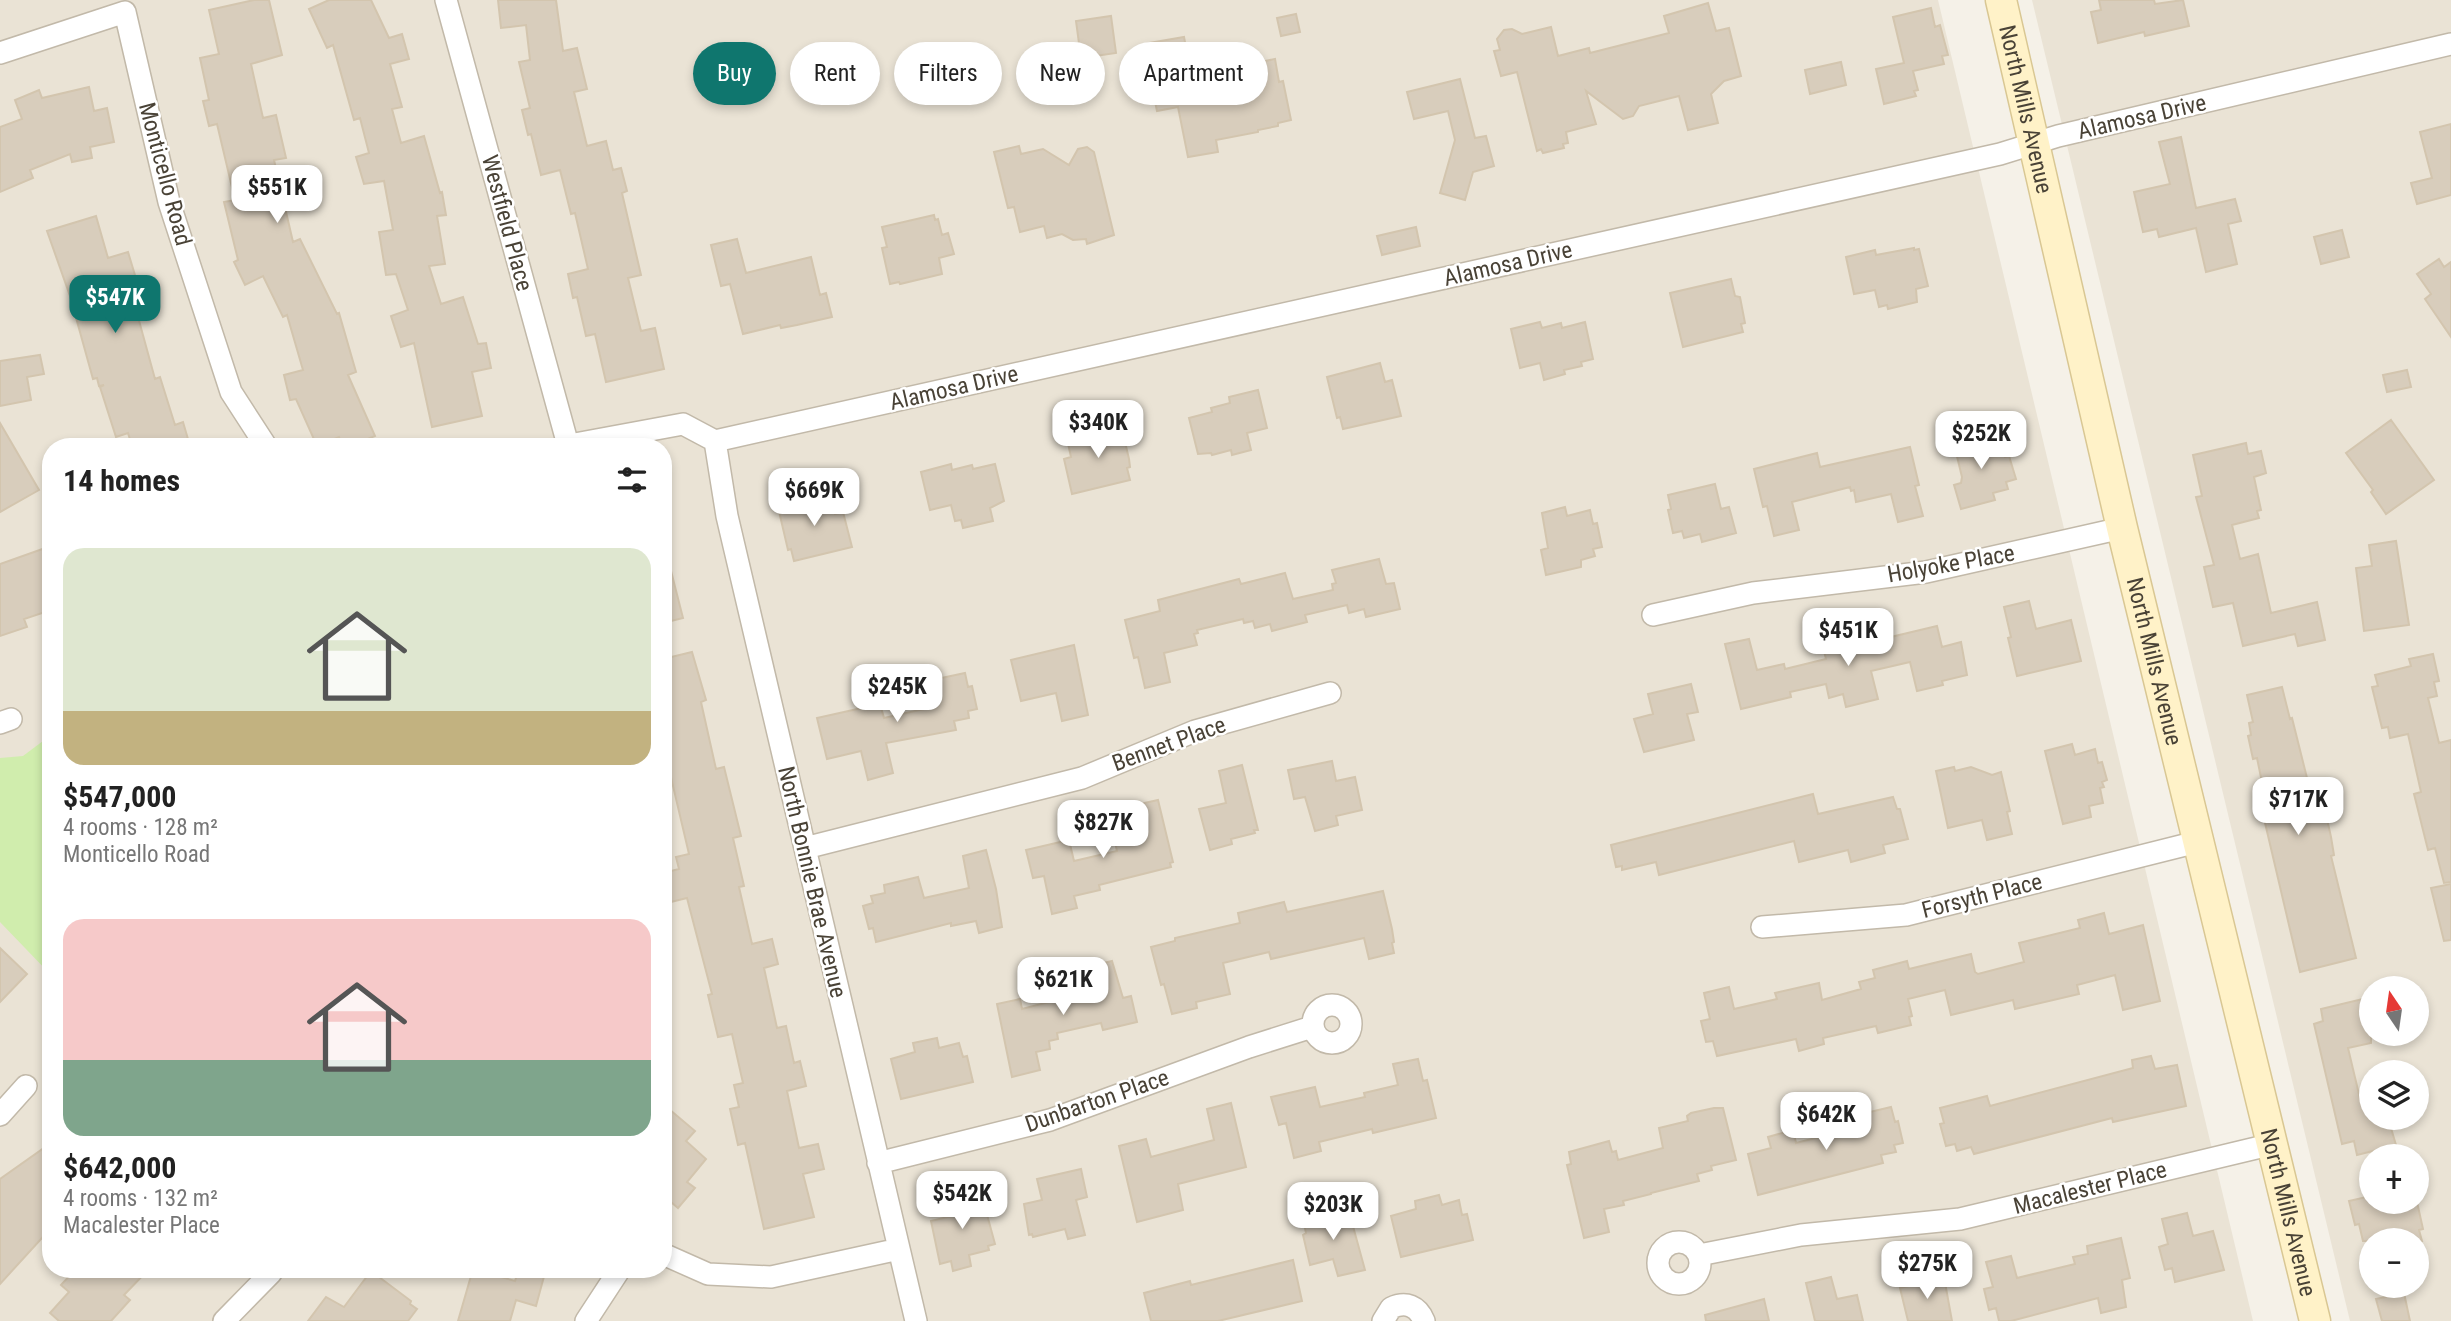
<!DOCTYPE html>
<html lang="en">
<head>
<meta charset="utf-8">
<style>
  body { margin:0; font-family:"Roboto Condensed",sans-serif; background:#f6f6f6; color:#222; height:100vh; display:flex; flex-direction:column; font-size:26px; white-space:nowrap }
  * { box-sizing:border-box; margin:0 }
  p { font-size:23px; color:#767676 }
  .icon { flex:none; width:38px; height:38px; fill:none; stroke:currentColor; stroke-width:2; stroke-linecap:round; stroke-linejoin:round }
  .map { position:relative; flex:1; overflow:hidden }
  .sheet { position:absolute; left:42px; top:438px; width:630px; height:840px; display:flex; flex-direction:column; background:#fff; border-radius:28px; box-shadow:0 4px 10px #0003 }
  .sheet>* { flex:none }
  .guide { position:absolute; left:693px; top:42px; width:665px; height:63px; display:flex; gap:14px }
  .needle { width:46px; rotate:347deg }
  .buttons { position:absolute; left:2359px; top:976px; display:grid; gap:14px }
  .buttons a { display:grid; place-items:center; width:70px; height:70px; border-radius:50%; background:#fff; box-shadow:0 4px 10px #0003; font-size:35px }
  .price { position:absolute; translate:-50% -60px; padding:0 16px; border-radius:14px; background:#fff; color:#222; font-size:23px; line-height:46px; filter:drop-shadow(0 2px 4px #0008) }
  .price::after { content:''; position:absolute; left:50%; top:42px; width:21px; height:16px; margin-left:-10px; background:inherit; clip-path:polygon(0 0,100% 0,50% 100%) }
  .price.active { background:#0f766e; color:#fff }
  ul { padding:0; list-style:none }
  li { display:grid; align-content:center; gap:14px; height:371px; padding:0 21px }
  li span { display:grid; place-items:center; height:217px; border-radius:21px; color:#555 }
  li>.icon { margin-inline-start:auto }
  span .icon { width:126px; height:126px; fill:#fffc; stroke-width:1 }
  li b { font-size:30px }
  h2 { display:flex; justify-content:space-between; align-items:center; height:84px; padding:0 21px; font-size:30px }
  .pill { padding:0 24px; border-radius:32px; background:#fff; box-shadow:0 4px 10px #0003; font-size:24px; line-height:63px }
  .pill.active { background:#0f766e; color:#fff }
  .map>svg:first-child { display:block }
  .residential { fill:#eae3d5; fill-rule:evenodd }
  .green { fill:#d0edad }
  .building { fill:#d8cdbc; stroke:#d3c5ae; stroke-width:2 }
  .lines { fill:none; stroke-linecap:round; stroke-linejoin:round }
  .street-casing { stroke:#c2b9a9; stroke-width:24 }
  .secondary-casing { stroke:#d9c793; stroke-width:33 }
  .street { stroke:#fff; stroke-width:21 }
  .secondary { stroke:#fff2c8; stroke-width:30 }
  .labels { text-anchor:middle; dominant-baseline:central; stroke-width:5; stroke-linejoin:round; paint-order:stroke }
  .street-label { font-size:23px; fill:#494236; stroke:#fff }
</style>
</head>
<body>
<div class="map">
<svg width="2451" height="1321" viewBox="0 0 2451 1321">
  <rect width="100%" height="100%" fill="#f5f1e8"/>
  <path class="residential" d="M0 0H1938L2253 1321H0ZM51 446H663V1269H51Z
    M2032 0H2451V1321H2350ZM2371 989H2417V1034H2371ZM2371 1073H2417V1118H2371ZM2371 1157H2417V1202H2371ZM2371 1241H2417V1286H2371Z"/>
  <path class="green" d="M51 735V975L0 922V758L23 756Z"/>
  <path class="building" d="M254 0H269L282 55 251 64 263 118 276 115 286 158 274 160 293 242 300 239 337 314 339 313 356 372 348 375 375 436 351 446H343L339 437 317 446 296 399 290 400 284 375 303 370 287 315 283 317 263 276 245 285 234 262 238 260 224 202 235 200 217 124 209 126 203 101 209 100 200 58 219 54 209 10Z
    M329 0H371L389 38 402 34 409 59 390 64 402 107 392 109 401 143 424 136 440 193 442 192 446 215 437 216 445 264 429 266 441 304 463 297 478 344 486 343 491 368 472 372 482 416 432 427 414 343 401 347 391 316 408 310 396 274 386 275 379 232 393 230 384 181 364 184 356 157 369 153 360 118 354 120 333 45 327 48 309 9Z
    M498 0H556L563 51 577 48 587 89 574 92 587 146 606 141 613 170 621 168 627 191 622 193 641 275 628 278 641 331 655 328 664 369 606 382 595 334 586 336 577 297 573 298 568 274 588 269 575 213 571 214 560 170 541 175 531 134 528 135 522 110 530 108 519 62 530 60 526 25 501 28Z
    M2099 0H2154L2155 4 2183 0 2189 26 2145 36 2144 32 2098 43 2091 12 2101 10Z
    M1708 3 1716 31 1729 28 1741 76 1724 81 1711 94 1718 123 1688 130 1679 96 1639 106 1633 116 1623 119 1586 91 1596 124 1566 132 1568 143 1563 144 1564 148 1543 153 1541 149 1537 151 1517 72 1501 76 1494 51 1500 50 1497 39 1504 30 1512 29 1522 34 1551 27 1558 56 1589 48 1590 53 1669 33 1664 16Z
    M1931 8 1935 27 1940 25 1948 55 1942 56 1944 64 1913 71 1918 90 1914 91 1916 96 1884 104 1876 69 1904 63 1893 17Z
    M1296 14 1300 32 1281 36 1277 18Z
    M1111 16 1116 53 1081 58 1076 21Z
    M1184 37 1190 68 1250 58 1251 64 1275 59 1279 82 1283 81 1291 120 1278 123V126L1258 130V132L1216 140 1218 152 1188 157 1178 107 1157 111 1143 44Z
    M1841 62 1846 85 1810 94 1805 70Z
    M1460 79 1475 138 1486 136 1494 166 1473 172 1465 200 1440 193 1455 140 1448 111 1414 119 1407 92Z
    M89 87 94 111 107 108 114 142 90 147 92 158 72 162 70 154 30 170 33 178 0 192V127L22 119 15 100 39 90 42 98Z
    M2451 124V195L2417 204 2411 183 2432 178 2420 132Z
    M2181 137 2196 208 2235 199 2241 221 2228 224 2237 264 2206 272 2196 228 2159 237 2157 229 2143 232 2134 192 2170 184 2159 142Z
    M1019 146 1021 154 1043 149 1069 165 1078 149 1087 147 1094 152 1114 235 1087 244 1086 239 1073 240 1062 234 1047 238 1044 226 1020 232 1014 207 1008 208 994 152Z
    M934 215 935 220 938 219 942 235 948 233 954 254 939 258 942 274 900 284 899 282 890 284 882 248 887 247 882 227Z
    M96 216 108 258 128 252 147 315 138 317 155 379 160 377 175 425 183 422 190 446H132L128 433 116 437 100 387 104 385 99 386 97 378 93 379 70 296 47 231Z
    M1416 227 1420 246 1382 255 1377 236Z
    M2342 230 2349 257 2321 264 2314 237Z
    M737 239 746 273 811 257 820 295 826 293 832 317 797 325 781 328 780 325 743 334 730 284 721 286 711 245Z
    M1914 248V250L1919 249 1928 286 1916 289 1917 302 1888 309 1887 305 1879 307 1875 290 1854 294 1846 257 1875 250 1876 255Z
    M2439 259 2444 267 2451 262V337L2425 299 2431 294 2417 274Z
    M1731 279 1735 296 1740 297 1745 323 1741 324 1743 332 1683 347 1670 293Z
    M1540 322 1542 328 1561 323 1562 328 1585 322 1593 359 1581 362 1582 366 1564 370 1565 374 1544 380 1540 363 1520 368 1511 329Z
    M40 355 44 374 27 377 31 400 0 406V361Z
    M1380 363 1385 382 1392 380 1401 416 1343 429 1340 417 1337 418 1327 377Z
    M2407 370 2411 387 2387 392 2383 375Z
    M1258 390 1267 428 1247 433 1251 450 1232 455 1231 450 1212 455 1211 453 1198 454 1189 418 1212 412 1211 408 1230 403 1229 397Z
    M2391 420 2434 480 2386 514 2371 492 2373 490 2346 453Z
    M0 423 39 490 0 512Z
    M1121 425 1129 459 1130 467 1127 468 1130 480 1072 494 1064 459 1071 457 1067 439Z
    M1977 433 1981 448 2002 443 2005 457 2009 456 2016 479 2006 482 2008 489 1993 493 1995 500 1961 509 1954 485 1961 483 1962 477 1953 440Z
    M2246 443 2248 454 2261 451 2266 473 2254 477 2261 510 2257 511 2259 518 2232 525 2240 559 2258 554 2271 613 2317 602 2325 640 2298 646 2295 634 2243 646 2233 603 2213 607 2204 567 2214 565 2196 497 2202 496 2193 455Z
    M1910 447 1919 485 1915 486 1923 516 1898 522 1891 494 1856 502 1854 490 1851 491 1850 487 1792 502 1799 530 1774 536 1767 506 1763 507 1754 469 1817 453 1820 467Z
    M951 464 952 470 972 465 973 469 995 464 1004 501 990 508 993 521 963 528 961 520 955 521 951 505 930 510 921 472Z
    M1715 484 1721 509 1729 507 1736 533 1702 542 1700 534 1684 538 1682 531 1673 533 1668 510 1671 509 1668 495Z
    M830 495 835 514 843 512 852 547 794 561 791 549 788 550 778 507Z
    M1565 507 1567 516 1590 510 1593 524 1597 523 1602 547 1593 549 1595 556 1581 560V567L1546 575 1541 550 1548 548 1542 513Z
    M2396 541 2409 625 2364 631 2356 568 2372 566 2369 545Z
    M51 546V610L24 619 27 627 0 636V564Z
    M1379 559 1386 584 1394 583 1400 609 1366 617 1364 609 1349 613 1347 605 1305 615 1307 622 1272 631 1270 624 1255 628 1253 621 1244 623 1243 619 1197 630 1198 633 1194 634 1197 645 1164 653 1170 682 1145 688 1138 657 1134 658 1125 620 1160 611 1158 600 1239 579 1241 584 1285 573 1293 599 1333 590 1332 584 1336 583 1332 570Z
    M663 567H670L683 618 663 623Z
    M2029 601 2036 629 2071 620 2081 661 2017 676 2008 638 2011 637 2004 607Z
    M1937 626 1942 647 1961 642 1967 675 1942 681 1943 685 1917 691 1910 662 1871 671 1878 699 1846 707 1843 694 1829 698 1826 684 1790 692 1791 697 1741 709 1725 644 1749 639 1757 670 1784 664 1785 669 1826 659 1824 651 1840 647 1838 640 1872 632 1874 641Z
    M1074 645 1088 715 1062 721 1056 693 1021 701 1011 660Z
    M692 652 706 700 701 702 716 769 724 767 741 836 733 838 744 886 739 887 752 944 772 939 778 964 764 968 777 1028 786 1026 794 1063 800 1061 806 1086 787 1091 799 1148 818 1144 824 1169 803 1174 814 1217 764 1229 745 1143 738 1145 730 1109 739 1107 734 1085 743 1083 732 1034 718 1037 708 995 712 994 687 898 663 904V873L679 869 676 857 689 854 670 773 663 775V659Z
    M2433 654 2439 681 2434 682 2437 696 2428 698 2439 743 2451 740V882L2444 883 2435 848 2428 850 2414 794 2421 792 2408 734 2390 738 2388 727 2382 728 2372 687 2378 686 2375 675 2411 666 2409 659Z
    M965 673 968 687 972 686 977 709 968 711 969 718 954 721 956 730 886 743 893 773 868 780 861 751 827 759 817 718 880 704 884 718 924 709 918 683Z
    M1691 684 1698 712 1687 714 1694 740 1644 752 1634 719 1653 714 1648 694Z
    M2282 687 2290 719 2292 718 2308 782 2318 779 2331 837 2334 855 2331 856 2356 958 2300 972 2258 793 2264 792 2257 758 2253 759 2248 736 2251 735 2249 723 2253 722 2247 695Z
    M2072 744 2075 755 2095 749 2098 763 2102 762 2107 780 2102 782 2104 787 2100 788 2103 803 2089 806 2091 817 2063 824 2045 751Z
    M1332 761 1336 781 1355 777 1362 810 1336 816 1338 825 1315 831 1305 797 1294 799 1288 770Z
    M1242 765 1258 830H1254L1255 833 1231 839 1232 844 1210 850 1199 809 1226 803 1219 771Z
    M1954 767 1955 771 1971 767 1992 775 2001 772 2010 811 2007 812 2012 834 1987 840 1982 820 1948 828 1936 771Z
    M1813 794 1818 814 1893 797 1897 809H1900L1908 839 1883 845 1885 853 1851 862 1848 850 1799 862 1794 841 1659 875 1656 862 1622 870V866L1616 867 1611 845Z
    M1158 800 1173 862 1170 863 1171 867 1099 885 1100 890 1074 896 1077 908 1052 914 1044 876 1033 878 1026 850 1069 840 1074 861 1117 851 1114 838 1123 835 1121 828 1135 825 1131 806Z
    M986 850 996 889 1002 927 979 933 976 921 951 926V923L876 942 873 928 869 929 863 906 873 903 871 896 885 893 884 885 918 877 924 898 969 888 963 856Z
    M2451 884V940L2444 941 2431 888Z
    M1383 891 1392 929 1394 942 1392 943 1394 953 1369 959 1364 938 1271 959 1269 952 1223 963 1230 994 1196 1002 1197 1008 1172 1014 1164 984 1161 985 1151 947 1175 941V938L1240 923 1238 913 1284 902 1287 912Z
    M2104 913 2109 934 2143 925 2160 1001 2123 1010 2115 975 2077 985 2079 994 2015 1009 2013 1000 1951 1015 1945 990 1908 999 1912 1016 1909 1017 1911 1025 1878 1033 1876 1026 1823 1038 1824 1044 1799 1051 1796 1039 1717 1056 1713 1041 1706 1042 1701 1021 1710 1019 1704 993 1729 987 1734 1009 1777 999 1775 993 1819 983 1822 1000 1861 989 1859 982 1875 978 1873 970 1907 961 1909 969 1971 954 1975 972 1978 974 2024 962 2019 943 2080 928 2078 920Z
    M0 948 27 974 0 1002Z
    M1112 961 1123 998 1131 996 1137 1022 1103 1030 1101 1023 1057 1033 1058 1039 1049 1041 1050 1049 1036 1052 1040 1070 1012 1077 997 1004 1020 999 1022 1009 1072 996 1069 983 1089 979 1087 967Z
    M2371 997V1043L2348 1048 2362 1107 2371 1105V1118H2388L2396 1145 2357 1155 2354 1141 2342 1144 2314 1024 2323 1021 2321 1009Z
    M937 1038 939 1048 959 1043 963 1057 967 1056 973 1082 901 1099 891 1059 915 1052 913 1043Z
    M2151 1056 2155 1069 2177 1065 2186 1106 2113 1122 2112 1118 1974 1154 1971 1147 1957 1151 1955 1144 1946 1146 1940 1124 1944 1123 1940 1108 1987 1096 1990 1106 2133 1068 2132 1060Z
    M1418 1059 1423 1081 1427 1080 1436 1118 1373 1133 1372 1129 1319 1142 1321 1151 1294 1158 1286 1123 1279 1125 1271 1097 1315 1087 1320 1107 1365 1097 1364 1093 1398 1085 1393 1064Z
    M1231 1103 1246 1167 1178 1184 1183 1210 1137 1222 1119 1146 1146 1139 1151 1157 1214 1140 1207 1109Z
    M663 1104 695 1131 686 1141 706 1159 687 1182 695 1188 678 1208 663 1195Z
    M1891 1107 1895 1122 1898 1121 1903 1143 1894 1145 1896 1152 1881 1155 1883 1163 1758 1195 1748 1154 1771 1148 1768 1137 1793 1130 1796 1143 1847 1130 1845 1118Z
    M1714 1108H1723L1736 1160 1711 1166 1712 1170 1697 1174 1699 1181 1651 1193V1194L1623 1201 1624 1205 1604 1209 1609 1232 1584 1238 1567 1165 1571 1164 1569 1152 1609 1141 1612 1152 1616 1151 1618 1160 1663 1148 1659 1128 1688 1121 1687 1116 1691 1113Z
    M51 1143V1228L0 1284V1179Z
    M1081 1169 1087 1197 1076 1200 1085 1235 1068 1239 1065 1229 1033 1237 1032 1234 1029 1235 1024 1204 1042 1200 1037 1179Z
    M972 1188 978 1213 986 1211 995 1244 988 1246 989 1250 969 1255 971 1266 953 1271 951 1261 940 1264 931 1221 952 1216 946 1194Z
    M1439 1195 1442 1205 1459 1200 1462 1215 1467 1214 1473 1240 1401 1257 1391 1216 1416 1209 1415 1201Z
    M2371 1196V1202H2417L2423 1229 2419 1230 2422 1241H2363L2359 1224 2355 1225 2349 1201Z
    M1348 1208 1365 1270 1338 1276 1333 1259 1310 1265 1303 1235 1306 1233 1303 1219Z
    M2187 1213 2193 1236 2213 1231 2224 1270 2175 1282 2172 1268 2165 1270 2159 1247 2168 1244 2162 1219Z
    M2121 1238 2130 1278 2122 1280 2126 1307 2101 1313 2098 1298 2011 1321H1999L1996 1308 1989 1310 1984 1289 1993 1287 1986 1262 2011 1256 2017 1278 2075 1264 2073 1257 2088 1254 2087 1246Z
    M1293 1260 1302 1301 1218 1321H1151L1144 1293 1190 1281 1191 1285Z
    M76 1269H149L124 1295 130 1300 111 1321H59L50 1313 69 1292 61 1285Z
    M473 1269 515 1281 519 1269H546L536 1306 516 1300 510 1321H458Z
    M371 1271 411 1301 410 1304 417 1309 408 1321H308L326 1297 344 1307Z
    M1831 1277 1837 1299 1857 1295 1863 1321H1815L1806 1283Z
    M1944 1277 1952 1321H1908L1900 1288Z
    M2404 1293 2410 1321H2382L2376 1299Z
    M1764 1299 1769 1321H1706L1705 1315Z"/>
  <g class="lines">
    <g class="street-casing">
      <path id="street" d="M446 0 568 445
        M0 53 125 12 169 202 231 392 266 446
        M715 441 727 516 916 1321
        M564 446 683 424 715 441 2000 154 2058 136 2451 44
        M1653 615 1753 593 1926 572 2122 528
        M0 723 11 719
        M805 848 1082 778 1195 731 1330 693
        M1762 927 1906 915 2197 842
        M1313 1024a19 19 0 1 1 38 0a19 19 0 1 1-38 0Z
        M0 1115 26 1086
        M878 1163 1050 1120 1249 1047 1312 1027
        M1658 1263a21 21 0 1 1 42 0a21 21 0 1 1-42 0Z
        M663 1254 708 1274 771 1277 899 1249
        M1699 1255 1801 1235 1960 1219 2273 1144
        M224 1321 271 1273
        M586 1321 620 1269
        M1383 1321 1391 1308C1406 1301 1418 1306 1424 1321"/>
    </g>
    <g class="secondary-casing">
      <g id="secondary">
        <path id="s1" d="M2001 0 2122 528 2315 1321"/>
      </g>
    </g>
    <use href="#street" class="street"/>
    <use href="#secondary" class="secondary"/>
  </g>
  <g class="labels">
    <g class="street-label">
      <text stroke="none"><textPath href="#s1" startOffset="112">North Mills Avenue</textPath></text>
      <text transform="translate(2142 117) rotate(-13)">Alamosa Drive</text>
      <text transform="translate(165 174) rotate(75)">Monticello Road</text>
      <text transform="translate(507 223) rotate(75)">Westfield Place</text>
      <text transform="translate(1508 264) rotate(-13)">Alamosa Drive</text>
      <text transform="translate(954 388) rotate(-13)">Alamosa Drive</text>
      <text transform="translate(1951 564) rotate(-10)">Holyoke Place</text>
      <text stroke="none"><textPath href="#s1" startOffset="679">North Mills Avenue</textPath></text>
      <text transform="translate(1169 744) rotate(-20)">Bennet Place</text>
      <text transform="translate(812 882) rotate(77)">North Bonnie Brae Avenue</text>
      <text transform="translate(1982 896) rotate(-14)">Forsyth Place</text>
      <text transform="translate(1097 1101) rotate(-19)">Dunbarton Place</text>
      <text transform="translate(2090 1188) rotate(-14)">Macalester Place</text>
      <text stroke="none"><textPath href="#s1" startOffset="1246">North Mills Avenue</textPath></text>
    </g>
  </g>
</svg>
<div class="buttons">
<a><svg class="needle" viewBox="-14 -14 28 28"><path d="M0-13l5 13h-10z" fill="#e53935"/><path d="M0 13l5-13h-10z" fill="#767676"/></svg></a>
<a><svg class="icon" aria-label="layers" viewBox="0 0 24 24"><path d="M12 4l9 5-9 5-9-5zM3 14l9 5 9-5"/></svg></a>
<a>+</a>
<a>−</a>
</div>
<b class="price" style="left:277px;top:225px">$551K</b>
<b class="price active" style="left:115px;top:335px">$547K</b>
<b class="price" style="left:1098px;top:460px">$340K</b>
<b class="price" style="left:1981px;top:471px">$252K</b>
<b class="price" style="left:814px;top:528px">$669K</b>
<b class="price" style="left:1848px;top:668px">$451K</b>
<b class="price" style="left:897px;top:724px">$245K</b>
<b class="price" style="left:2298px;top:837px">$717K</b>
<b class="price" style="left:1103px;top:860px">$827K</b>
<b class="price" style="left:1063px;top:1017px">$621K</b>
<b class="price" style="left:1826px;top:1152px">$642K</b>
<b class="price" style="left:962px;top:1231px">$542K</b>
<b class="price" style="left:1333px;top:1242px">$203K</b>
<b class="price" style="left:1927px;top:1301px">$275K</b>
<div class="guide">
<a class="pill active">Buy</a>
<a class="pill">Rent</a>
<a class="pill">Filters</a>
<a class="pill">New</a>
<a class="pill">Apartment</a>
</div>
<section class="sheet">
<h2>14 homes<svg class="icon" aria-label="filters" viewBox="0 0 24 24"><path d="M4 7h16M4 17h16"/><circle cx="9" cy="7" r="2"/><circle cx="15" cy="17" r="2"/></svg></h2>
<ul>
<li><span style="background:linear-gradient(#dfe7d0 75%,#c2b280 0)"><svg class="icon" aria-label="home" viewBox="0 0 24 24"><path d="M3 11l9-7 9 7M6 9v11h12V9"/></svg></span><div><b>$547,000</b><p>4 rooms · 128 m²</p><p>Monticello Road</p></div></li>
<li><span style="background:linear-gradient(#f6c9c9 65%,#7fa58c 0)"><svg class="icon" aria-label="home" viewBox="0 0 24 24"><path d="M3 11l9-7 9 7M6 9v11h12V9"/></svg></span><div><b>$642,000</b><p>4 rooms · 132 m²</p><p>Macalester Place</p></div></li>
</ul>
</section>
</div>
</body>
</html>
